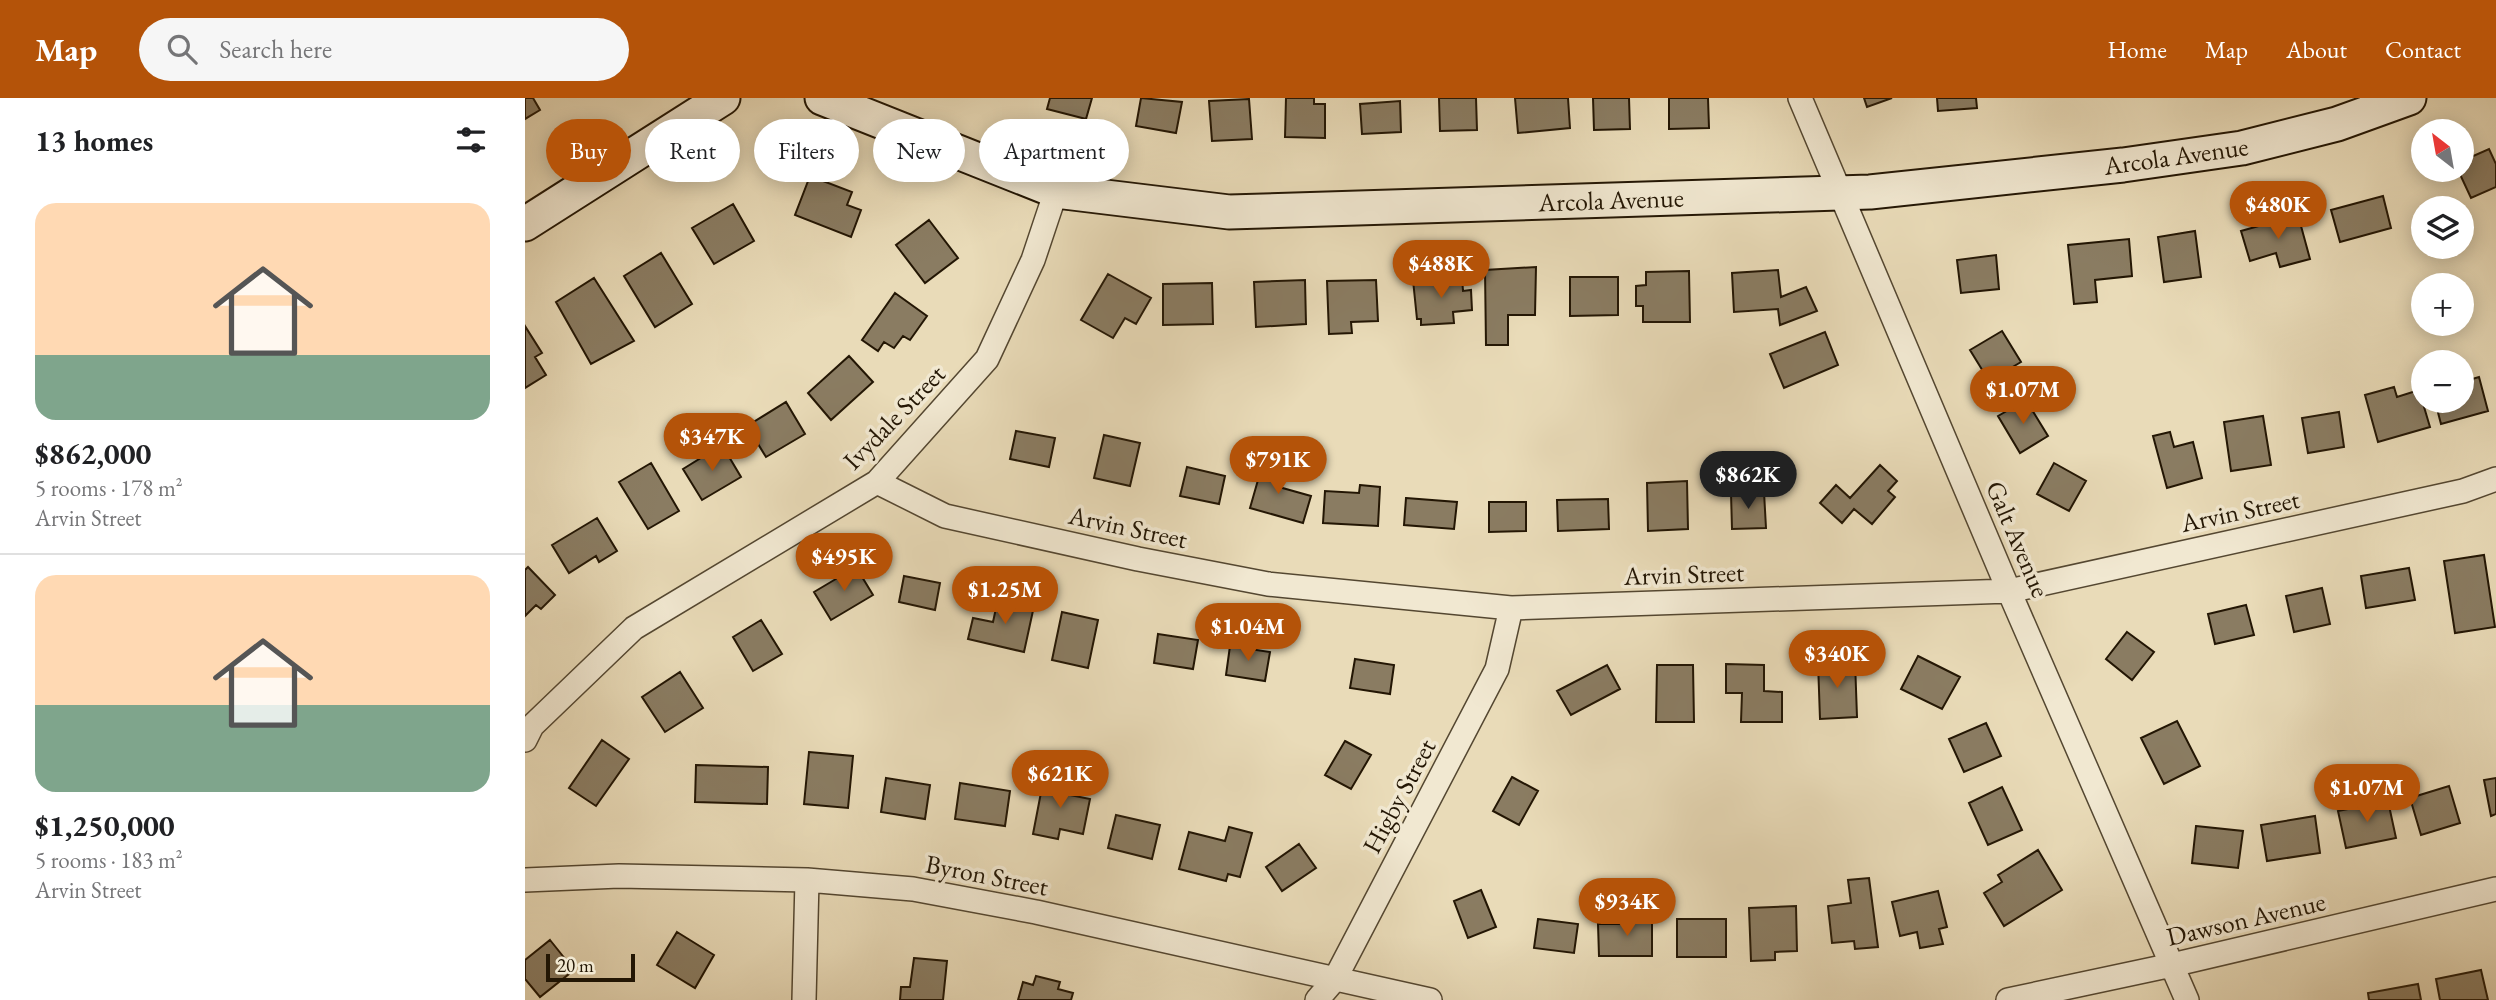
<!DOCTYPE html>
<html lang="en">
<head>
<meta charset="utf-8">
<style>
  body { margin:0; font-family:"EB Garamond",serif; background:#f6f6f6; color:#202124; height:100vh; display:flex; flex-direction:column; font-size:26px; white-space:nowrap }
  * { box-sizing:border-box; margin:0 }
  p { font-size:23px; color:#757577 }
  .icon { flex:none; width:38px; height:38px; fill:none; stroke:currentColor; stroke-width:2; stroke-linecap:round; stroke-linejoin:round }
  .map { position:relative; flex:1; overflow:hidden }
  .details { display:flex; flex-direction:column; background:#fff; width:525px }
  .details>* { flex:none }
  .hud { position:absolute; left:21px; top:21px; width:665px; height:63px; display:flex; gap:14px }
  .needle { width:46px; rotate:329deg }
  .fabs { position:absolute; left:1886px; top:21px; display:grid; gap:14px }
  .fabs a { display:grid; place-items:center; width:63px; height:63px; border-radius:50%; background:#fff; box-shadow:0 4px 18px #0003; font-size:35px }
  .scale { position:absolute; left:21px; bottom:18px; width:89px; box-sizing:border-box; padding-left:7px; border:4px solid #231604; border-top:0; font-size:19px; line-height:24px; white-space:nowrap; color:#231604; -webkit-text-stroke:5px #f1e8d1; paint-order:stroke }
  .price { position:absolute; translate:-50% -60px; padding:0 16px; border-radius:24px; background:#b45309; color:#fff; font-size:23px; line-height:46px; filter:drop-shadow(0 2px 4px #0008) }
  .price::after { content:''; position:absolute; left:50%; top:42px; width:21px; height:16px; margin-left:-10px; background:inherit; clip-path:polygon(0 0,100% 0,50% 100%) }
  .price.current { background:#222; color:#fff }
  ul { padding:0; list-style:none }
  li { display:grid; align-content:center; gap:14px; height:371px; padding:0 35px }
  li+li { border-top:2px solid #e0e0e0 }
  li span { display:grid; place-items:center; height:217px; border-radius:21px; color:#555 }
  li>.icon { margin-inline-start:auto }
  span .icon { width:126px; height:126px; fill:#fffc; stroke-width:1 }
  li b { font-size:30px }
  h2 { display:flex; justify-content:space-between; align-items:center; height:84px; padding:0 35px; font-size:30px }
  .tag { padding:0 24px; border-radius:32px; background:#fff; box-shadow:0 4px 18px #0003; font-size:24px; line-height:63px }
  .tag.current { background:#b45309; color:#fff }
  header { display:flex; align-items:center; gap:42px; box-sizing:border-box; height:98px; padding:0 35px; background:#b45309; color:#fff }
  header strong { font-size:33px }
  nav { display:flex; gap:38px; margin-inline-start:auto; font-size:24px }
  .search { width:490px; height:63px; background:#f6f6f6; display:flex; align-items:center; gap:18px; box-sizing:border-box; padding:0 24px; border-radius:38px; color:#757577; font-size:26px }
  main { display:flex; flex:1; min-height:0 }
  .map>svg:first-child { display:block }
  .building { fill:#8a7c62; stroke:#231604; stroke-width:2 }
  .lines { fill:none; stroke-linecap:round; stroke-linejoin:round }
  .street-casing { stroke:#544731; stroke-width:26 }
  .secondary-casing { stroke:#231604; stroke-width:37 }
  .street { stroke:#f1e8d1; stroke-width:23 }
  .secondary { stroke:#f1e8d1; stroke-width:33 }
  .labels { text-anchor:middle; dominant-baseline:central; stroke-width:7; stroke-linejoin:round; paint-order:stroke }
  .street-label { font-size:26px; fill:#231604; stroke:#f1e8d1 }
</style>
</head>
<body>
<header>
<strong>Map</strong>
<div class="search"><svg class="icon" aria-label="search" viewBox="0 0 24 24"><circle cx="10" cy="10" r="6"/><path d="M15 15l6 6"/></svg>Search here</div>
<nav><a>Home</a><a>Map</a><a>About</a><a>Contact</a></nav>
</header>
<main>
<section class="details">
<h2>13 homes<svg class="icon" aria-label="filters" viewBox="0 0 24 24"><path d="M4 7h16M4 17h16"/><circle cx="9" cy="7" r="2"/><circle cx="15" cy="17" r="2"/></svg></h2>
<ul>
<li><span style="background:linear-gradient(#ffd9b3 70%,#7fa58c 0)"><svg class="icon" aria-label="home" viewBox="0 0 24 24"><path d="M3 11l9-7 9 7M6 9v11h12V9"/></svg></span><div><b>$862,000</b><p>5 rooms · 178 m²</p><p>Arvin Street</p></div></li>
<li><span style="background:linear-gradient(#ffd9b3 60%,#7fa58c 0)"><svg class="icon" aria-label="home" viewBox="0 0 24 24"><path d="M3 11l9-7 9 7M6 9v11h12V9"/></svg></span><div><b>$1,250,000</b><p>5 rooms · 183 m²</p><p>Arvin Street</p></div></li>
</ul>
</section>
<div class="map">
<svg width="1971" height="902" viewBox="0 0 1971 902">
  <rect width="100%" height="100%" fill="#e9dbb8"/>
  <filter id="stains"><feTurbulence type="fractalNoise" baseFrequency=".00286" numOctaves="4"/><feColorMatrix values="0 0 0 0 .2 0 0 0 0 .09 0 0 0 0 .02 0 0 0 .5 -.17"/></filter>
  <radialGradient id="worn" r=".72"><stop offset=".6" stop-color="#630" stop-opacity="0"/><stop offset="1" stop-color="#630" stop-opacity=".3"/></radialGradient>
  <path class="building" d="M0 0H8L15 12 0 21Z
    M525 0H567L561 21 522 11Z
    M616 0 657 4 651 35 611 28Z
    M761 0H789V6H800V40L760 39Z
    M914 0H951L952 32 915 33Z
    M990 0H1043L1045 30 993 35Z
    M1068 0H1104L1105 31 1069 32Z
    M1144 0H1183L1184 30 1144 31Z
    M1339 0H1367L1342 9Z
    M1412 0H1451L1452 10 1413 13Z
    M724 1 727 41 687 43 684 3Z
    M875 3 876 34 837 36 835 6Z
    M1964 51 1971 66V89L1946 100 1933 72H1937V63Z
    M285 78 327 94 322 107 336 112 326 139 270 117Z
    M1858 98 1866 130 1815 144 1806 112Z
    M208 106 229 143 189 166 167 130Z
    M1773 117 1785 161 1755 169 1751 155 1725 163 1716 133Z
    M404 122 433 160 400 185 371 147Z
    M1670 133 1676 179 1639 184 1633 139Z
    M1604 141 1607 178 1570 182 1572 204 1549 206 1543 147Z
    M136 155 167 206 130 229 99 178Z
    M1471 157 1474 191 1436 195 1432 162Z
    M1011 169 1010 217H983V247H961L960 172Z
    M1253 172 1256 199 1281 189 1292 213 1255 227 1253 211 1209 214 1207 175Z
    M1164 173 1165 224H1118V208H1111V188L1121 187V174Z
    M583 176 626 200 611 226 600 220 588 240 556 222Z
    M937 179 938 193 946 192 947 212 928 214 929 225 896 227V221H892L888 182Z
    M1045 179H1093V217L1045 218Z
    M69 180 109 243 66 266 31 204Z
    M780 182 781 226 731 229 729 184Z
    M851 182 853 223 826 224 827 235 804 236 802 183Z
    M687 185 688 226 638 227V186Z
    M370 195 402 218 385 242 378 238 369 250 359 244 353 253 337 242Z
    M0 228 17 255 10 259 21 277 0 290Z
    M1477 233 1496 264 1464 283 1445 252Z
    M1300 234 1313 267 1259 290 1245 256Z
    M324 258 348 284 306 322 283 295Z
    M1954 279 1963 313 1916 326 1910 303H1937V284Z
    M1869 289 1872 299 1894 292 1905 329 1853 344 1840 297Z
    M1501 302 1523 338 1495 355 1473 318Z
    M261 304 280 336 241 359 222 328Z
    M1814 314 1819 349 1783 355 1777 320Z
    M1738 318 1746 367 1706 373 1699 324Z
    M491 333 530 340 524 369 485 361Z
    M1645 334 1649 349 1668 344 1677 380 1642 390 1628 338Z
    M579 337 615 345 605 388 569 380Z
    M197 347 216 379 177 402 158 371Z
    M739 361 753 365 751 374 758 376 754 389 786 398 778 425 725 410Z
    M126 365 154 413 123 431 94 384Z
    M1529 365 1561 383 1544 413 1512 396Z
    M1355 367 1372 383 1363 393 1370 399 1347 426 1329 411 1317 425 1295 405 1311 387 1325 400Z
    M662 369 700 378 694 406 655 398Z
    M1162 383 1163 431 1123 433 1122 385Z
    M835 387 855 389 853 428 798 425 800 393 834 395Z
    M1239 394 1241 430 1207 431 1206 395Z
    M881 400 932 404 929 431 879 427Z
    M1083 401 1084 431 1033 433 1032 402Z
    M964 404H1001V433L964 434Z
    M72 420 92 453 74 464 71 458 44 475 27 447Z
    M1959 457 1970 529 1930 535 1919 463Z
    M3 469 30 497 16 511 11 507 0 518V472Z
    M331 469 348 497 306 522 289 494Z
    M1884 470 1890 502 1841 510 1836 478Z
    M379 478 415 485 410 512 374 504Z
    M1797 490 1805 526 1769 534 1761 498Z
    M473 501 509 508 499 554 443 541 448 520 468 524Z
    M1721 507 1729 537 1690 546 1683 516Z
    M537 514 573 522 563 570 527 562Z
    M236 522 257 556 228 573 208 539Z
    M1602 534 1629 554 1607 582 1581 561Z
    M633 536 673 542 668 571 629 565Z
    M705 548 745 554 740 583 701 577Z
    M1393 558 1435 579 1417 611 1376 591Z
    M830 561 869 567 865 596 825 590Z
    M1330 563 1332 619 1295 621 1293 564Z
    M1201 566 1239 567V593L1257 594V624H1216L1217 595H1201Z
    M1082 567 1095 591 1046 617 1032 593Z
    M1132 567H1168L1169 624H1131Z
    M155 574 178 610 140 634 117 599Z
    M1652 623 1675 668 1639 686 1616 640Z
    M1461 625 1476 658 1439 674 1424 641Z
    M77 642 104 661 71 708 44 690Z
    M820 643 846 657 826 691 800 677Z
    M284 654 328 658 323 710 279 706Z
    M171 667 243 669 242 706 170 704Z
    M519 679 543 684 540 696 565 701 558 736 535 731 533 741 508 736Z
    M987 679 1013 693 994 727 968 713Z
    M361 680 405 687 400 721 356 714Z
    M1971 680V716L1966 718 1959 682Z
    M435 685 485 693 480 728 430 721Z
    M1924 688 1935 725 1896 737 1885 700Z
    M1477 689 1497 732 1463 747 1444 705Z
    M1863 703 1871 740 1821 750 1813 713Z
    M591 717 635 727 627 761 583 750Z
    M1790 718 1795 755 1742 763 1736 727Z
    M1671 728 1718 733 1713 770 1667 765Z
    M704 729 727 735 715 779 703 776 701 783 654 771 664 734 700 743Z
    M774 746 791 770 757 793 741 769Z
    M1513 752 1537 792 1479 828 1459 795 1477 784 1473 777Z
    M1344 780 1353 849 1330 851 1329 843 1307 845 1303 808 1326 805 1323 782Z
    M956 792 971 829 943 840 929 803Z
    M1413 793 1422 829 1414 831 1418 846 1395 850 1392 834 1375 838 1367 804Z
    M1271 808 1272 853 1250 854V862L1226 863 1224 810Z
    M1104 817H1127V858H1074L1073 826H1104Z
    M1013 821 1053 826 1049 855 1009 850Z
    M1152 821H1201V859H1152Z
    M152 834 189 857 170 890 132 867Z
    M25 842 49 872 15 899 0 881V862Z
    M389 860 422 863 418 902H375L376 889H385Z
    M1956 872 1963 902H1915L1911 881Z
    M511 878 535 884 533 891 548 895 546 902H493L498 884 508 887Z
    M1893 886 1896 902H1844L1843 895Z"/>
  <g class="lines">
    <g class="street-casing">
      <path id="street" d="M1275 0 1484 493 1662 902
        M352 384 420 418 613 461 743 486 986 510 1484 493 1938 393 1971 381
        M0 642 7 628 109 530 352 384 462 261 508 162 531 93
        M0 782 94 778 282 782 388 791 511 814 905 902
        M279 902 282 782
        M792 902 810 881 972 571 986 510
        M1483 902 1647 867 1971 791"/>
    </g>
    <g class="secondary-casing">
      <path id="secondary" d="M297 0 531 93 704 114 1345 94 1598 67 1717 50 1812 26 1884 0
        M0 126 198 0"/>
    </g>
    <use href="#street" class="street"/>
    <use href="#secondary" class="secondary"/>
  </g>
  <g class="labels">
    <g class="street-label">
      <text transform="translate(1651 58) rotate(-8)">Arcola Avenue</text>
      <text transform="translate(1086 102) rotate(-2)">Arcola Avenue</text>
      <text transform="translate(369 319) rotate(-46)">Ivydale Street</text>
      <text transform="translate(1715 413) rotate(-12)">Arvin Street</text>
      <text transform="translate(603 429) rotate(12)">Arvin Street</text>
      <text transform="translate(1493 441) rotate(67)">Galt Avenue</text>
      <text transform="translate(1159 476) rotate(-2)">Arvin Street</text>
      <text transform="translate(874 698) rotate(-62)">Higby Street</text>
      <text transform="translate(462 777) rotate(11)">Byron Street</text>
      <text transform="translate(1721 821) rotate(-13)">Dawson Avenue</text>
    </g>
  </g>
  <rect width="100%" height="100%" filter="url(#stains)"/>
  <rect width="100%" height="100%" fill="url(#worn)"/>
</svg>
<div class="fabs">
<a><svg class="needle" viewBox="-14 -14 28 28"><path d="M0-13l5 13h-10z" fill="#e53935"/><path d="M0 13l5-13h-10z" fill="#757577"/></svg></a>
<a><svg class="icon" aria-label="layers" viewBox="0 0 24 24"><path d="M12 4l9 5-9 5-9-5zM3 14l9 5 9-5"/></svg></a>
<a>+</a>
<a>−</a>
</div>
<div class="scale">20 m</div>
<b class="price" style="left:1753px;top:143px">$480K</b>
<b class="price" style="left:916px;top:202px">$488K</b>
<b class="price" style="left:1498px;top:328px">$1.07M</b>
<b class="price" style="left:187px;top:375px">$347K</b>
<b class="price" style="left:753px;top:398px">$791K</b>
<b class="price current" style="left:1223px;top:413px">$862K</b>
<b class="price" style="left:319px;top:495px">$495K</b>
<b class="price" style="left:480px;top:528px">$1.25M</b>
<b class="price" style="left:723px;top:565px">$1.04M</b>
<b class="price" style="left:1312px;top:592px">$340K</b>
<b class="price" style="left:535px;top:712px">$621K</b>
<b class="price" style="left:1842px;top:726px">$1.07M</b>
<b class="price" style="left:1102px;top:840px">$934K</b>
<div class="hud">
<a class="tag current">Buy</a>
<a class="tag">Rent</a>
<a class="tag">Filters</a>
<a class="tag">New</a>
<a class="tag">Apartment</a>
</div>
</div>
</main>
</body>
</html>
